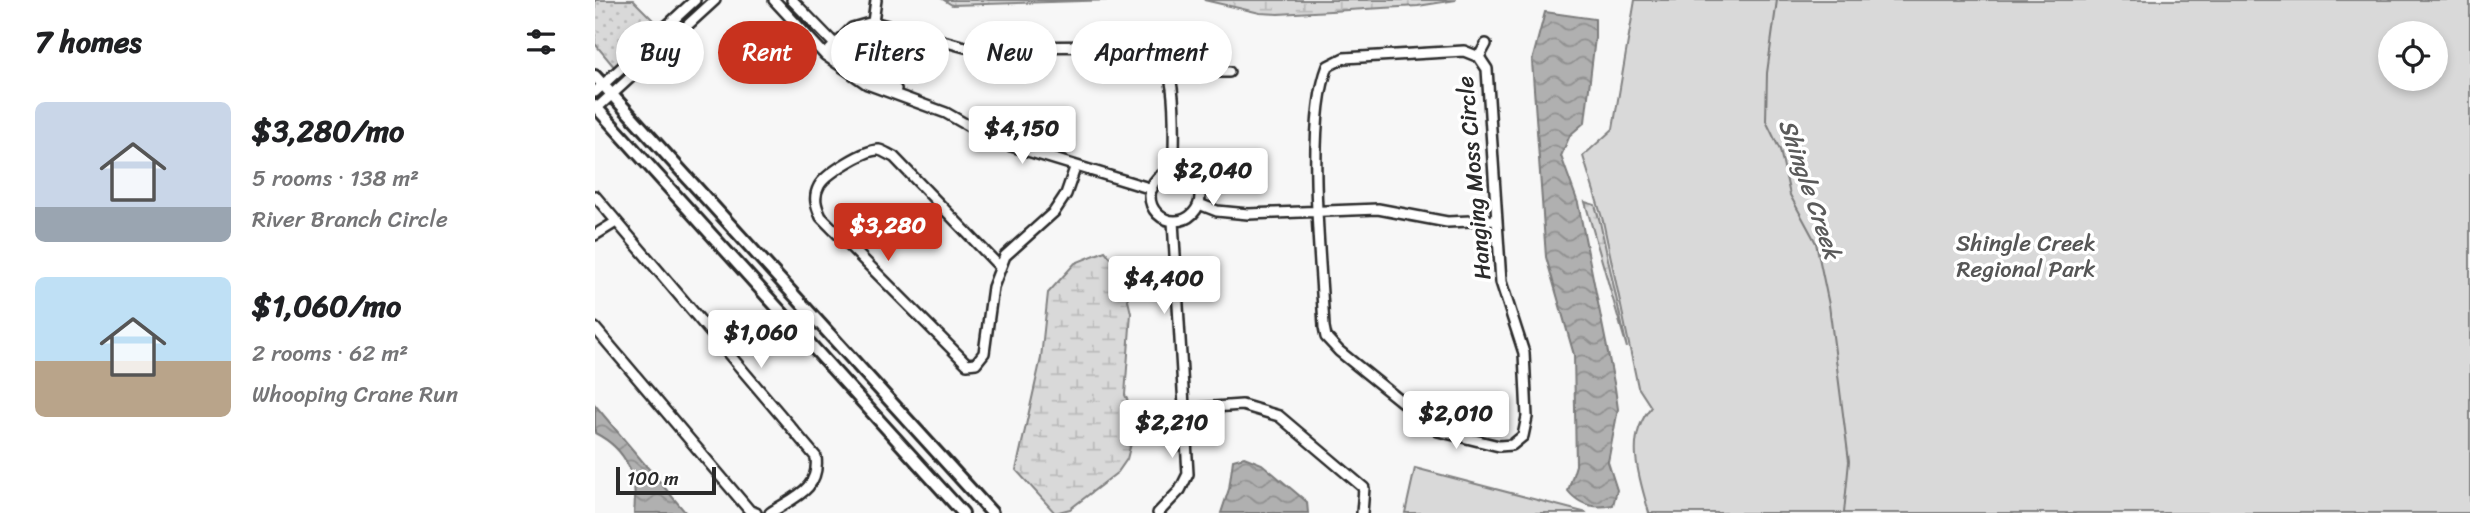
<!DOCTYPE html>
<html lang="en">
<head>
<meta charset="utf-8">
<style>
  body { margin:0; font-family:Sriracha,sans-serif; background:#f6f6f6; color:#202124; height:100vh; display:flex; flex-direction:column; font-size:26px; white-space:nowrap }
  * { box-sizing:border-box; margin:0 }
  p { font-size:23px; color:#757577 }
  .icon { flex:none; width:38px; height:38px; fill:none; stroke:currentColor; stroke-width:2; stroke-linecap:round; stroke-linejoin:round }
  .map { position:relative; flex:1; overflow:hidden }
  .details { display:flex; flex-direction:column; background:#fff; width:595px }
  .details>* { flex:none }
  .guide { position:absolute; left:21px; top:21px; width:665px; height:63px; display:flex; gap:14px }
  .fabs { position:absolute; left:1783px; top:21px; display:grid; gap:14px }
  .fabs a { display:grid; place-items:center; width:70px; height:70px; border-radius:50%; background:#fff; box-shadow:0 4px 10px #0003; font-size:35px }
  .scale { position:absolute; left:21px; bottom:18px; width:100px; box-sizing:border-box; padding-left:7px; border:4px solid #2b2b2b; border-top:0; font-size:19px; line-height:24px; white-space:nowrap; color:#2b2b2b; -webkit-text-stroke:5px #fff; paint-order:stroke }
  .price { position:absolute; translate:-50% -60px; padding:0 16px; border-radius:7px; background:#fff; color:#222; font-size:23px; line-height:46px; filter:drop-shadow(0 2px 4px #0008) }
  .price::after { content:''; position:absolute; left:50%; top:42px; width:21px; height:16px; margin-left:-10px; background:inherit; clip-path:polygon(0 0,100% 0,50% 100%) }
  .price.active { background:#c8321e; color:#fff }
  ul { padding:0; list-style:none }
  li { display:flex; align-items:center; gap:21px; height:175px; padding:0 35px }
  li span { display:grid; place-items:center; flex:none; width:196px; height:140px; border-radius:10px; color:#555 }
  li>.icon { margin-inline-start:auto }
  span .icon { width:84px; height:84px; fill:#fffc; stroke-width:1 }
  li b { font-size:30px }
  h2 { display:flex; justify-content:space-between; align-items:center; height:84px; padding:0 35px; font-size:30px }
  .chip { padding:0 24px; border-radius:32px; background:#fff; box-shadow:0 4px 10px #0003; font-size:24px; line-height:63px }
  .chip.active { background:#c8321e; color:#fff }
  main { display:flex; flex:1; min-height:0 }
  .map>svg:first-child { display:block }
  .grass { fill:url(#grass-dots); stroke:#828282; stroke-width:2 }
  .wetland { fill:url(#wetland-marsh); stroke:#828282; stroke-width:2 }
  .park { fill:#d9d9d9; stroke:#828282; stroke-width:2; fill-rule:evenodd }
  .water { fill:url(#water-waves); stroke:#7b7b7b; stroke-width:2 }
  .lines { fill:none; stroke-linecap:round; stroke-linejoin:round }
  .stream { stroke:#7b7b7b; stroke-width:2 }
  .minor-casing { stroke:#2b2b2b; stroke-width:14 }
  .major-casing { stroke:#2b2b2b; stroke-width:16 }
  .minor { stroke:#fff; stroke-width:9 }
  .major { stroke:#fff; stroke-width:10 }
  .labels { text-anchor:middle; dominant-baseline:central; stroke-width:7; stroke-linejoin:round; paint-order:stroke }
  .street-label { font-size:23px; fill:#2b2b2b; stroke:#fff }
  .park-label { font-size:23px; fill:#565656; stroke:#fff }
  .water-label { font-size:24px; font-style:italic; fill:#5a5a5a; stroke:#fff }
</style>
</head>
<body>
<main>
<section class="details">
<h2>7 homes<svg class="icon" aria-label="filters" viewBox="0 0 24 24"><path d="M4 7h16M4 17h16"/><circle cx="9" cy="7" r="2"/><circle cx="15" cy="17" r="2"/></svg></h2>
<ul>
<li><span style="background:linear-gradient(#c9d6e8 75%,#9aa5b1 0)"><svg class="icon" aria-label="home" viewBox="0 0 24 24"><path d="M3 11l9-7 9 7M6 9v11h12V9"/></svg></span><div><b>$3,280/mo</b><p>5 rooms · 138 m²</p><p>River Branch Circle</p></div></li>
<li><span style="background:linear-gradient(#bfe0f5 60%,#b9a48a 0)"><svg class="icon" aria-label="home" viewBox="0 0 24 24"><path d="M3 11l9-7 9 7M6 9v11h12V9"/></svg></span><div><b>$1,060/mo</b><p>2 rooms · 62 m²</p><p>Whooping Crane Run</p></div></li>
</ul>
</section>
<div class="map">
<svg width="1875" height="513" viewBox="0 0 1875 513">
  <defs>
    <pattern id="grass-dots" width="8" height="8" patternUnits="userSpaceOnUse" patternTransform="scale(1.75)"><rect width="8" height="8" fill="#d9d9d9"/><path d="M2 2h.1M6 6h.1" fill="none" stroke="#bababa" stroke-width="1.8" stroke-linecap="round"/></pattern>
    <pattern id="wetland-marsh" width="20" height="14" patternUnits="userSpaceOnUse" patternTransform="scale(1.75)"><rect width="20" height="14" fill="#d9d9d9"/><path d="M1 5h8M5 5V1M11 12h8M15 12V8" fill="none" stroke="#bababa"/></pattern>
    <pattern id="water-waves" width="16" height="10" patternUnits="userSpaceOnUse" patternTransform="scale(1.75)"><rect width="16" height="10" fill="#b0b0b0"/><path d="M0 5q4-4 8 0t8 0" fill="none" stroke="#8f8f8f"/></pattern>
  </defs>
  <rect width="100%" height="100%" fill="#f7f7f7"/>
  <filter id="ink" filterUnits="userSpaceOnUse"><feTurbulence type="fractalNoise" baseFrequency=".0143" numOctaves="2"/><feDisplacementMap in="SourceGraphic" scale="14" xChannelSelector="R" yChannelSelector="G"/><feConvolveMatrix kernelMatrix="1 2 1 2 8 2 1 2 1" color-interpolation-filters="sRGB"/></filter>
  <g filter="url(#ink)">
    <path class="grass" d="M0 0H38L65 27 20 68 0 44Z"/>
    <path class="wetland" d="M349 0H520L357 5Z
      M609 0H861L823 6 683 14 665 13Z
      M990 202 1000 205 1005 222 1032 348Z
      M510 251 526 270 536 313 530 395 542 420 532 459 523 472 475 509 460 513 421 470 446 358 453 293 480 263Z"/>
    <path class="park" d="M1040 0H1875V513H1054C1044 475 1029 440 1056 407L1043 387 1008 221 988 156 1018 129ZM1841 33V79H1796V33Z
      M820 468 992 513H810Z"/>
    <path class="water" d="M950 12 1000 19V38L990 122 975 135 966 156 983 203 1020 388 1023 409 1013 462 1022 490 1018 505C1000 509 985 506 973 491L981 465 979 355 951 257 937 61Z
      M0 405 91 513H39C43 477 33 450 0 433Z
      M649 457 667 464 712 502 713 513H626L634 489 638 460Z"/>
    <g class="lines">
      <path class="stream" d="M1182 0 1172 73 1171 121 1185 150 1195 195 1221 243 1234 305 1254 461 1249 513"/>
      <g class="minor-casing">
        <path id="minor" d="M179 0 230 55 272 84 351 113 400 141 557 189
          M197 0 258 63 301 89
          M278 22 281 0
          M869 51 884 57 892 69 906 282 929 353 932 417 928 436 917 445 904 446 843 431 744 351 731 337 729 327C726 260 710 124 733 66L749 58Z
          M230 55 257 28 278 22 370 47 557 46C586 63 578 139 579 171
          M884 57 891 44
          M575 72H634
          M0 92 100 0
          M2 108 120 0
          M555 196a25 25 0 1 1 50 0a25 25 0 1 1-50 0Z
          M0 196 221 457C225 490 199 497 175 513
          M604 204 622 211 653 214 783 209 852 222 900 220
          M0 235 21 222
          M405 267 299 157C294 155 289 151 284 150 271 149 230 174 224 186 218 197 221 206 226 217L372 364 381 363 389 353 398 287 410 256 459 212 471 194 480 168
          M0 328 155 511 161 513
          M590 409 647 405 684 416 769 488 767 513
          M563 513 585 490 593 474 578 221"/>
      </g>
      <g class="major-casing">
        <path id="major" d="M0 76 397 513
          M0 106 368 513"/>
      </g>
      <use href="#minor" class="minor"/>
      <use href="#major" class="major"/>
    </g>
  </g>
  <g class="labels">
    <g class="street-label">
      <text transform="translate(879 178) rotate(-95)">Hanging Moss Circle</text>
    </g>
    <g class="park-label">
      <text x="1431" y="243">Shingle Creek<tspan x="1431" dy="26">Regional Park</tspan></text>
    </g>
    <g class="water-label">
      <text transform="translate(1215 189) rotate(71)">Shingle Creek</text>
    </g>
  </g>
</svg>
<div class="fabs">
<a><svg class="icon" aria-label="locate" viewBox="0 0 24 24"><circle cx="12" cy="12" r="6"/><path d="M12 2v4M12 18v4M2 12h4M18 12h4"/></svg></a>
</div>
<div class="scale">100 m</div>
<b class="price" style="left:427px;top:166px">$4,150</b>
<b class="price" style="left:618px;top:208px">$2,040</b>
<b class="price active" style="left:293px;top:263px">$3,280</b>
<b class="price" style="left:569px;top:316px">$4,400</b>
<b class="price" style="left:166px;top:370px">$1,060</b>
<b class="price" style="left:861px;top:451px">$2,010</b>
<b class="price" style="left:577px;top:460px">$2,210</b>
<div class="guide">
<a class="chip">Buy</a>
<a class="chip active">Rent</a>
<a class="chip">Filters</a>
<a class="chip">New</a>
<a class="chip">Apartment</a>
</div>
</div>
</main>
</body>
</html>
